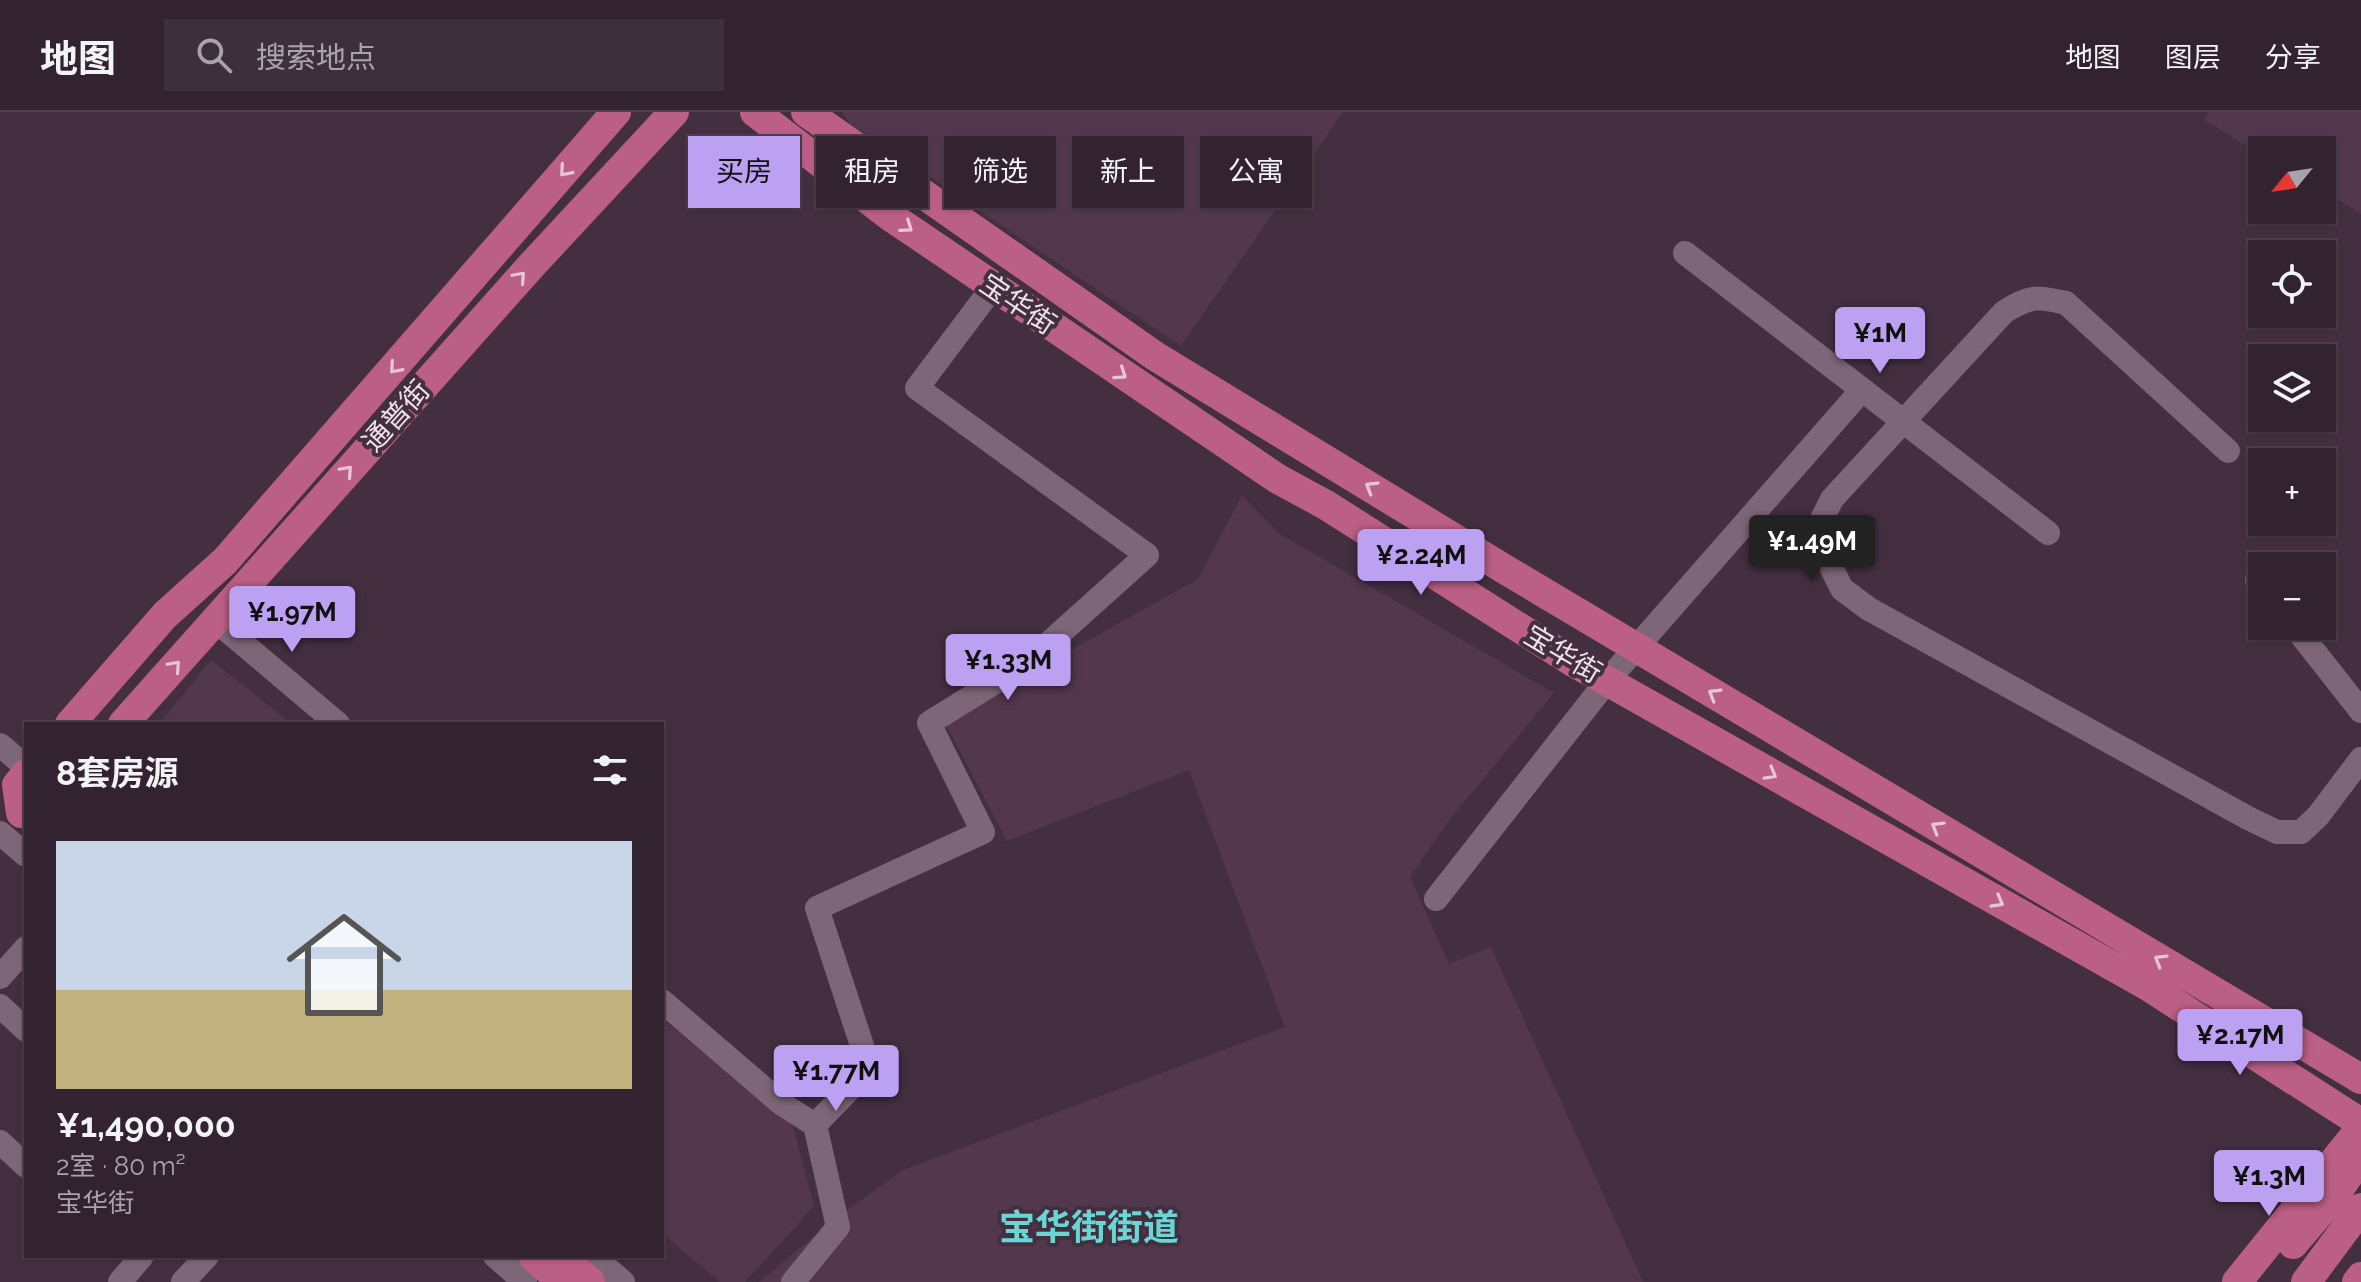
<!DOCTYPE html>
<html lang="zh">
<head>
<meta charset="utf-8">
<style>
  body { margin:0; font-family:Raleway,"Noto Sans SC",sans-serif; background:#3e2f3d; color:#f1f3f6; height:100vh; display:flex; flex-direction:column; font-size:30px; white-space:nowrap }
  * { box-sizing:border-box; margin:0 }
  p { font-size:26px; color:#a9a4ab }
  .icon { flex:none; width:44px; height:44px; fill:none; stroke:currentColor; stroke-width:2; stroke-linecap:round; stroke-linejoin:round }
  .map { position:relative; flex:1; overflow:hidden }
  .sheet { position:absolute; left:24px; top:610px; width:640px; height:536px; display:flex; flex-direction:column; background:#332331; border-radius:0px; box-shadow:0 2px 6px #0004,0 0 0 2px #4e404d }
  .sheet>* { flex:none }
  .hud { position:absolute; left:688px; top:24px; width:760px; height:72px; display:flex; gap:16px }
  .needle { width:52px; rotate:240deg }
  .buttons { position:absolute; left:2248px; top:24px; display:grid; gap:16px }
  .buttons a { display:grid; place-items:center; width:88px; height:88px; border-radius:0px; background:#332331; box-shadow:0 2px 6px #0004,0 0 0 2px #4e404d; font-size:40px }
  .price { position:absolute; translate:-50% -68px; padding:0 18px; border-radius:8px; background:#bca0f2; color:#111; font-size:26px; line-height:52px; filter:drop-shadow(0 2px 4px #0008) }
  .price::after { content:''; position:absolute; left:50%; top:48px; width:24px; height:18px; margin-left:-12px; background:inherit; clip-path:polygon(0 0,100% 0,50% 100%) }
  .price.selected { background:#222; color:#fff }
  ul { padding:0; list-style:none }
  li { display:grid; align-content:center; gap:16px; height:424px; padding:0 32px }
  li+li { border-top:2px solid #4e404d }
  li span { display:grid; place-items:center; height:248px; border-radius:0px; color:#555 }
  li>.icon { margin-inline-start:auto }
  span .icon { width:144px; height:144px; fill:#fffc; stroke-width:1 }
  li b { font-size:34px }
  h2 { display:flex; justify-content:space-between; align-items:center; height:96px; padding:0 32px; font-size:34px }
  .chip { padding:0 28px; border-radius:0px; background:#332331; box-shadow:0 2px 6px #0004,0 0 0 2px #4e404d; font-size:28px; line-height:72px }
  .chip.selected { background:#bca0f2; color:#111 }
  header { display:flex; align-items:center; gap:48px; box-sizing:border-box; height:112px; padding:0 40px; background:#332331; border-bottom:2px solid #4e404d }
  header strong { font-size:38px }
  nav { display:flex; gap:44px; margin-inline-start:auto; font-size:28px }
  .search { width:560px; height:72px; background:#3e2f3d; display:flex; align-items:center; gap:20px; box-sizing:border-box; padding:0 28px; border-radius:0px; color:#a9a4ab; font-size:30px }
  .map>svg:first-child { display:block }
  .built { fill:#52374d }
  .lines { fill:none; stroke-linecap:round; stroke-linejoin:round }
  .minor { stroke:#7e6679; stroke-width:24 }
  .major { stroke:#bc5f86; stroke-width:30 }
  .oneway { stroke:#e4c7d7 }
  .labels { text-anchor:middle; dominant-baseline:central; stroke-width:8; stroke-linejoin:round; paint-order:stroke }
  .street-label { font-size:28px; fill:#eee1eb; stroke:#442f41 }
  .district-label { font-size:36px; font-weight:bold; fill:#69d5d4; stroke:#442f41 }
</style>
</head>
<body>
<header>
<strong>地图</strong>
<div class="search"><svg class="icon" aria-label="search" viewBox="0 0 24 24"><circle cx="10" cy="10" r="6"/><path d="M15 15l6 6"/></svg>搜索地点</div>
<nav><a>地图</a><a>图层</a><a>分享</a></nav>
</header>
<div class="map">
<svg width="2361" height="1170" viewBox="0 0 2361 1170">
  <rect width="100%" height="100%" fill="#442f41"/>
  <path class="built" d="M842 0H1343L1181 234 849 11Z
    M2208 0H2361V102L2322 78V38H2262V43L2204 8Z
    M1242 383 1280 422 1554 581 1446 712 1410 765 1449 852 1491 835 1643 1170H759L836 1106 903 1058 1285 915 1189 658 1007 729 944 609 1198 467Z
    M211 548 292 612H159Z
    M662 907 792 1011 814 1094 745 1170H720L662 1121Z"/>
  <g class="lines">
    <path class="minor" d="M1685 141 2048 421
      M2228 339 2066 191C2037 184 2029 184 2004 200L1832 387 1821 409 1832 457 1842 477 1869 497 2248 706 2277 720H2301L2318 704 2361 647
      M2257 468 2262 474
      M215 508 338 612
      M2294 514 2361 599
      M0 633 26 655
      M0 721 26 743
      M1436 787 1607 569 1861 279
      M0 865 26 836
      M662 889 782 992 815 1013 838 1115 793 1170
      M0 894 26 918
      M815 1013 867 959 868 952 817 796 983 720 929 611 1029 549 1147 443 917 276 993 175
      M0 1030 26 1054
      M495 1144 525 1170
      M593 1144 623 1170
      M120 1170 142 1144
      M183 1170 207 1144"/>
    <path class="major" d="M755 0 890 104 1278 367 1326 393 1575 551 2148 874 2361 1011
      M806 0 1155 244 1506 458 2361 967
      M70 612 165 503 225 449 616 0
      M123 612 531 154 674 0
      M26 662 17 673 21 701H26
      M2293 1132 2335 1083 2361 1045
      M533 1144 562 1170
      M560 1144 590 1170
      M2237 1170 2361 1016
      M2306 1170 2361 1096
      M2357 1170 2361 1165"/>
  </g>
  <defs><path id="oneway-chevron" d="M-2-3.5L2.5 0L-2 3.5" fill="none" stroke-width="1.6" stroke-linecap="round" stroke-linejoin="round" transform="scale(2)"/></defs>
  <g class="oneway">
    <use href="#oneway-chevron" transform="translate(565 59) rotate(131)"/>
    <use href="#oneway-chevron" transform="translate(907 115) rotate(35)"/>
    <use href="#oneway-chevron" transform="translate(520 165) rotate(-48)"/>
    <use href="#oneway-chevron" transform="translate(395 256) rotate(131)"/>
    <use href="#oneway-chevron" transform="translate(1121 262) rotate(34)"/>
    <use href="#oneway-chevron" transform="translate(347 359) rotate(-48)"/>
    <use href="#oneway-chevron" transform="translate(1371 375) rotate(-149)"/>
    <use href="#oneway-chevron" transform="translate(175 554) rotate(-48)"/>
    <use href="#oneway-chevron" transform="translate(1714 582) rotate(-149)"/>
    <use href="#oneway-chevron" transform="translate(1771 662) rotate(30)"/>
    <use href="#oneway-chevron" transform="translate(1937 715) rotate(-149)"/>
    <use href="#oneway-chevron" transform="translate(1998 790) rotate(29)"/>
    <use href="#oneway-chevron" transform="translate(2160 848) rotate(-149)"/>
  </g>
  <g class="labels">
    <g class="street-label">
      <text transform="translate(1018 192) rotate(34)">宝华街</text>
      <text transform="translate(396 304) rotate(-48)">通普街</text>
      <text transform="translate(1563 542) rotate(31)">宝华街</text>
    </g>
    <g class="district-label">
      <text x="1089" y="1115">宝华街街道</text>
    </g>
  </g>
</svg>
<div class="buttons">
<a><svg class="needle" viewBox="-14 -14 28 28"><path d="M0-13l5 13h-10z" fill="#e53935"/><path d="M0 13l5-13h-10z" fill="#a9a4ab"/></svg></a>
<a><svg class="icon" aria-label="locate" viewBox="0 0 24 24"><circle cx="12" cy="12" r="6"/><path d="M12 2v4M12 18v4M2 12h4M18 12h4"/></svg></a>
<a><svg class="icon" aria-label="layers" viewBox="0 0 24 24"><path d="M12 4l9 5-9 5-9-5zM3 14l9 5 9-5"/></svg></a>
<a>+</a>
<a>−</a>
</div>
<b class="price" style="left:1880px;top:263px">¥1M</b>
<b class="price selected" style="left:1812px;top:471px">¥1.49M</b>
<b class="price" style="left:1421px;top:485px">¥2.24M</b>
<b class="price" style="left:292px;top:542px">¥1.97M</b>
<b class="price" style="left:1008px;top:590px">¥1.33M</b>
<b class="price" style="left:2240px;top:965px">¥2.17M</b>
<b class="price" style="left:836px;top:1001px">¥1.77M</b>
<b class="price" style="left:2269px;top:1106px">¥1.3M</b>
<div class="hud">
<a class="chip selected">买房</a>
<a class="chip">租房</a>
<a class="chip">筛选</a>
<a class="chip">新上</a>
<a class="chip">公寓</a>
</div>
<section class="sheet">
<h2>8套房源<svg class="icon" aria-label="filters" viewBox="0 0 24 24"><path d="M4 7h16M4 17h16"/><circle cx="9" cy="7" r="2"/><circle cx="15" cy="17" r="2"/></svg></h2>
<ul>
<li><span style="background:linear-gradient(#c9d6e8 60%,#c2b280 0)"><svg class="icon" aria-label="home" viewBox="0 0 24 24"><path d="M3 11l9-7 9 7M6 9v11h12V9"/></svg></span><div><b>¥1,490,000</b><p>2室 · 80 m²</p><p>宝华街</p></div></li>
</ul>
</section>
</div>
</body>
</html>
